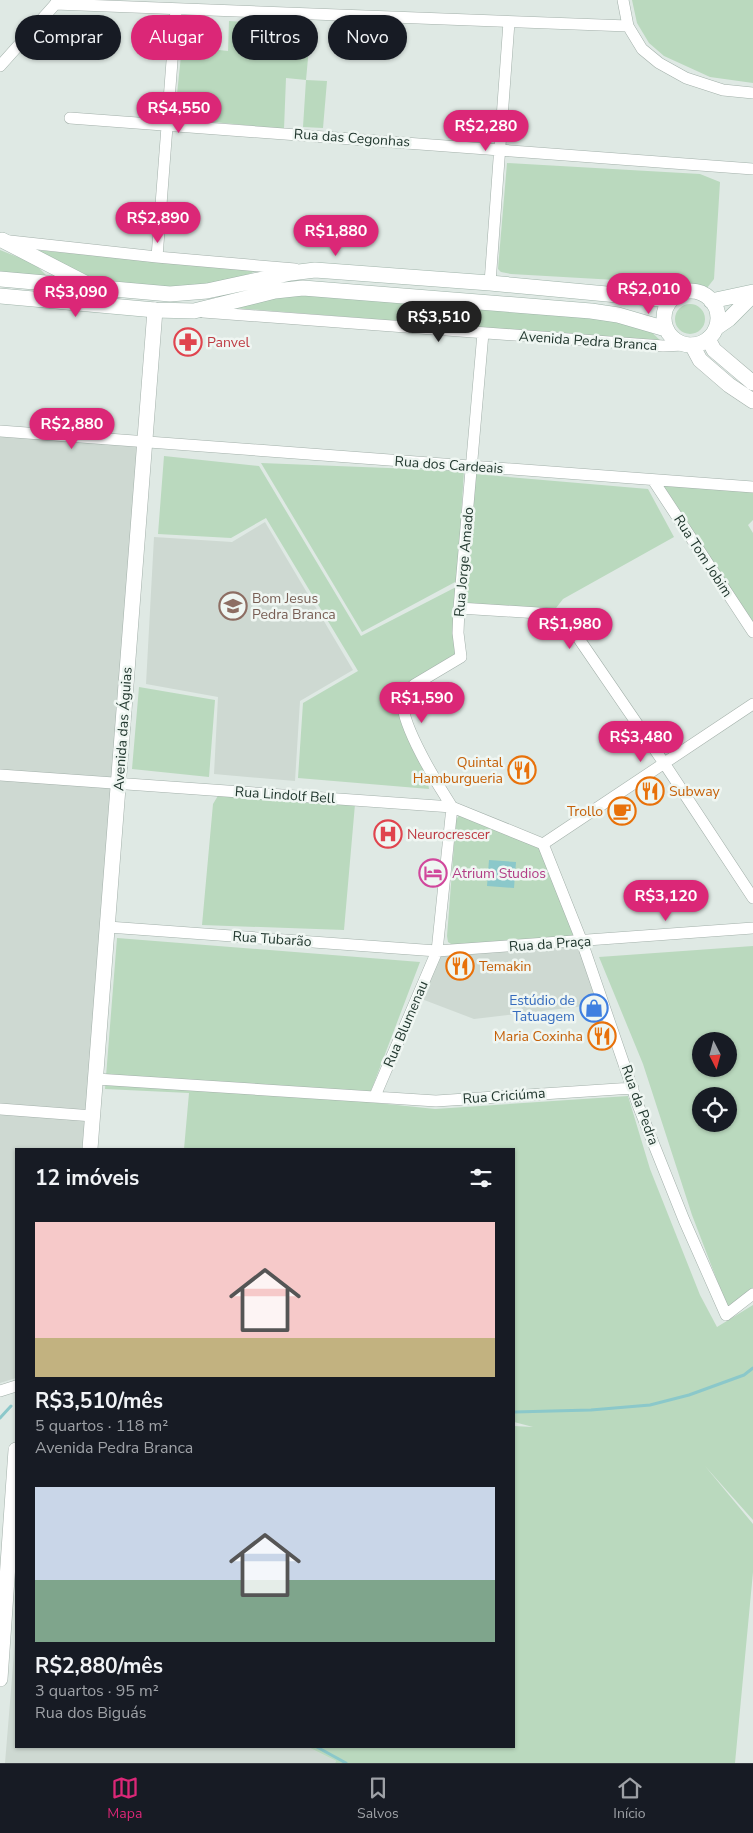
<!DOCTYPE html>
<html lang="pt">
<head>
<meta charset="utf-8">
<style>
  body { margin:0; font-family:"Nunito Sans",sans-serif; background:#20242c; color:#f1f3f6; height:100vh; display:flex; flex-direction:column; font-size:19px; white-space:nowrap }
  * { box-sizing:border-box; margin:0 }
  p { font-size:16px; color:#9ea1a6 }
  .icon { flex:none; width:28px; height:28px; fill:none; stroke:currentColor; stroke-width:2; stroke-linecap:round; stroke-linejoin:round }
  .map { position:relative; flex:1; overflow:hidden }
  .drawer { position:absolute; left:15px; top:1148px; width:500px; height:600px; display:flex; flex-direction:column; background:#171b24; border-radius:0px; box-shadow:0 1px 4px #0004 }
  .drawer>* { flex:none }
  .top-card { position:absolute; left:15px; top:15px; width:500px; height:45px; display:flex; gap:10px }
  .needle { width:32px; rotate:174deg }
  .fabs { position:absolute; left:692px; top:1032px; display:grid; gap:10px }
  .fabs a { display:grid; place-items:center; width:45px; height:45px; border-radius:50%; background:#171b24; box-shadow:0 1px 4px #0004; font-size:25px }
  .price { position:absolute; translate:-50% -42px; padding:0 11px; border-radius:18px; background:#db2777; color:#fff; font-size:16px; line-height:32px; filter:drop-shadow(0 1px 2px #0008) }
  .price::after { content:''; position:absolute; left:50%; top:30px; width:15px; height:11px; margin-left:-8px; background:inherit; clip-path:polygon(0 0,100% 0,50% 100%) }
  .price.on { background:#222; color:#fff }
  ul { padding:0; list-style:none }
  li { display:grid; align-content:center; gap:10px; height:265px; padding:0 20px }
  li span { display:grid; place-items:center; height:155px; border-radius:0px; color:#555 }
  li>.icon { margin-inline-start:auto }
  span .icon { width:90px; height:90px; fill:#fffc; stroke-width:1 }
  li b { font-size:21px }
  h2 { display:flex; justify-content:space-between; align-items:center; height:60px; padding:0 20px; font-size:21px }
  .chip { padding:0 18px; border-radius:22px; background:#171b24; box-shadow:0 1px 4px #0004; font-size:18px; line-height:45px }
  .chip.on { background:#db2777; color:#fff }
  .menu { display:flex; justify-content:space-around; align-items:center; height:70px; border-top:1px solid #363941; background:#171b24; font-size:14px; color:#9ea1a6 }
  .menu a { display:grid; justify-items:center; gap:2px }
  .menu .on { color:#db2777 }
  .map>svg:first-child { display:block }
  .built { fill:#ced9d2 }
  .green { fill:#bad9be; fill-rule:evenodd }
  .water { fill:#8bc8ca }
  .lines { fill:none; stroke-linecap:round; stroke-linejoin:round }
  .stream { stroke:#8bc8ca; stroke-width:3 }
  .minor-casing { stroke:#a3b0aa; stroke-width:12 }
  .tertiary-casing { stroke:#a3b0aa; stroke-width:16 }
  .secondary-casing { stroke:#a0b4aa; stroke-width:16 }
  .minor { stroke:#fff; stroke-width:11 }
  .tertiary { stroke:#fff; stroke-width:15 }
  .secondary { stroke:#fff; stroke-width:15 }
  .labels { text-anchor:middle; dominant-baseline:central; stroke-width:5; stroke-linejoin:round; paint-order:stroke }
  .street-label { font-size:14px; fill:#22382f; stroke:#eff6f2 }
  .health-label { font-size:14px; fill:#be3a42; stroke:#eff6f2; text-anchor:start }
  .education-label { font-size:14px; fill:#785e54; stroke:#eff6f2; text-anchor:start }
  .food-label { font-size:14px; fill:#c56008; stroke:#eff6f2; text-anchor:end }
  .hotel-label { font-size:14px; fill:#b23c85; stroke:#eff6f2; text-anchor:start }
  .shop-label { font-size:14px; fill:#366cbe; stroke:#eff6f2; text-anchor:end }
</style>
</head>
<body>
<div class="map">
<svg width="753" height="1763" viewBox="0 0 753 1763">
  <rect width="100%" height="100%" fill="#dfe9e4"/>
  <path class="built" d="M0 436 140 447 84 1149H16V1378L0 1383Z
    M265 522 353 670 300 701 295 781 214 774 218 697 146 684 154 537 232 542Z
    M581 944 602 1004 474 1019 419 998 438 953Z
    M16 1629V1746H306L336 1761 335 1763H5Z"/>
  <path class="green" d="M632 0H753V83L710 77 664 56 649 43 637 23Z
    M229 21 311 26 306 80 327 81 323 128 303 127 306 80 286 78 284 129 183 119 177 115 176 104 182 46 228 51Z
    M507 163 700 174 720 182 714 279 707 288 633 281 511 274 501 272 498 269Z
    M0 250 35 264 46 275 44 276 0 273Z
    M35 250 259 270 235 279 201 286 166 289 91 280Z
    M304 294 613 319 646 327 662 342 234 308 274 298Z
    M675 319a15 15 0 1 1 30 0a15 15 0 1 1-30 0Z
    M164 456 259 466 361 636 458 586V656L402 693 426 770 429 789 298 778 303 703 358 671 266 518 231 538 158 534Z
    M261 463 464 471 457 581 362 632Z
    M474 474 648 489 674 537 563 599 553 612 461 606Z
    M663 485 753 492V520L748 525 753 533V623Z
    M139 687 215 700 209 777 132 769Z
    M219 794 355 804 344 930 202 925 213 804Z
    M459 815 539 848 577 937 454 946 448 942 447 936 456 820Z
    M117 938 420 962 371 1091 368 1102 435 1109 628 1096 650 1169 700 1295 717 1327 753 1305V1520L705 1466 753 1524V1572L735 1763H335L336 1761 306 1746H514V1426L533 1427 514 1422V1149H184L189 1093 105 1089Z
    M753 946V1289L728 1309 692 1215 643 1064 599 957ZM701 1041H729V1069H701ZM701 1096H729V1124H701Z"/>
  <path class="water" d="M489 860 516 862 514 888 487 886Z"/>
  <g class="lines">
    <path class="stream" d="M514 1412 591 1410 650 1405 689 1395 744 1375 753 1368
      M0 1418 11 1406
      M315 1746 346 1763"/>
    <g class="minor-casing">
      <path id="minor" d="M623 0 628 26
        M55 4 628 26 642 49 659 63 686 78 723 90 753 93
        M0 66 59 0
        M70 118 753 169
        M10 241 157 257 295 269
        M157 257 176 9
        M490 283 509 22
        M203 312 663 346 684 345
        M0 431 753 487
        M653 480 753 632
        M459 608 554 614 566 620 664 763 753 898
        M0 775 452 807 543 844 582 942 638 1105 684 1220 726 1315 753 1294
        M452 807C439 787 400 723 403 701 404 694 409 689 414 685L461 657 458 633 459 608 483 333
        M543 844 753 704
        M108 927 437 951 753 928
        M96 1079 436 1101 633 1088
        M375 1096 437 951 452 807
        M0 1109 93 1116
        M0 1391 16 1386"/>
    </g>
    <g class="tertiary-casing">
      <path id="tertiary" d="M708 339 714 350 753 383
        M692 345 700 360 729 385 753 401
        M90 1149 155 310
        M0 1679 16 1450"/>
    </g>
    <g class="secondary-casing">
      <path id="secondary" d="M2 240 87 284
        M0 279 170 294 207 291 291 273 315 270 490 283 671 300
        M664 318a27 27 0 1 1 54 0a27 27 0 1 1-54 0Z
        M0 296 155 310 194 311 275 291 303 288 591 311 618 315 666 329
        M711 301 753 292
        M716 328 729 319 753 295"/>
    </g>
    <use href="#minor" class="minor"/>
    <use href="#tertiary" class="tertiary"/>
    <use href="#secondary" class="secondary"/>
  </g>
  <defs>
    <g id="pharmacy-ring" transform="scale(1.4375)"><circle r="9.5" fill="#eff6f2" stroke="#e0444e" stroke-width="1.5"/><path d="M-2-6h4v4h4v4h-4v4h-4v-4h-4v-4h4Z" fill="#e0444e"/></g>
    <g id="school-ring" transform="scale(1.4375)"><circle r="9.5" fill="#eff6f2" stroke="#8d6e63" stroke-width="1.5"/><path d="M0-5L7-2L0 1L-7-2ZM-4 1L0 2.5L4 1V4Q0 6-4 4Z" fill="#8d6e63"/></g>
    <g id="restaurant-ring" transform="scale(1.4375)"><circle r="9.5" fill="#eff6f2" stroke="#e8710a" stroke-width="1.5"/><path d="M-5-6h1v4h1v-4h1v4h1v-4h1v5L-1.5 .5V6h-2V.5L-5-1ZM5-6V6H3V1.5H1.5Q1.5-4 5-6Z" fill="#e8710a"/></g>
    <g id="cafe-ring" transform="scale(1.4375)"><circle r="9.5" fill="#eff6f2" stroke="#e8710a" stroke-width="1.5"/><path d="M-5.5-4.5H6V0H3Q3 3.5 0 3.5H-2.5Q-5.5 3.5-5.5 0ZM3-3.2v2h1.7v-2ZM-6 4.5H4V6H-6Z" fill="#e8710a"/></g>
    <g id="hospital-ring" transform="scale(1.4375)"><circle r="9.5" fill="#eff6f2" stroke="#e0444e" stroke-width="1.5"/><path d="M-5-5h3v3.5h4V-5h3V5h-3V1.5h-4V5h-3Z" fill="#e0444e"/></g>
    <g id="hotel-ring" transform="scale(1.4375)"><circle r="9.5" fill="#eff6f2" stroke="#d1479c" stroke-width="1.5"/><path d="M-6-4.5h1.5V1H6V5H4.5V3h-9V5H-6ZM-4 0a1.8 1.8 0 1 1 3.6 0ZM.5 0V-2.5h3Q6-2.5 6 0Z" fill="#d1479c"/></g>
    <g id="shop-ring" transform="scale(1.4375)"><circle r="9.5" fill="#eff6f2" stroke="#3f7fe0" stroke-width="1.5"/><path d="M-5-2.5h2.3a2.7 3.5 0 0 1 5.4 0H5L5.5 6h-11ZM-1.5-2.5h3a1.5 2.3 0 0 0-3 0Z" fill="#3f7fe0"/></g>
  </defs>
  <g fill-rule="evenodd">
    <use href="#pharmacy-ring" x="188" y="342"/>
    <use href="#school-ring" x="233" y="606"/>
    <use href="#restaurant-ring" x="522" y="770"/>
    <use href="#restaurant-ring" x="650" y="791"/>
    <use href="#cafe-ring" x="622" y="811"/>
    <use href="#hospital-ring" x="388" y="834"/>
    <use href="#hotel-ring" x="433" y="873"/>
    <use href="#restaurant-ring" x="460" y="966"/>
    <use href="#shop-ring" x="594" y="1008"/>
    <use href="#restaurant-ring" x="602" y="1036"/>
  </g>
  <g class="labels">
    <g class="street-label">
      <text transform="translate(352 138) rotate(4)">Rua das Cegonhas</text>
      <text transform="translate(588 341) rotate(4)">Avenida Pedra Branca</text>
      <text transform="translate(449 465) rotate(4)">Rua dos Cardeais</text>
      <text transform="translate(703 556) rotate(57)">Rua Tom Jobim</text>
      <text transform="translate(464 562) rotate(-85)">Rua Jorge Amado</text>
      <text transform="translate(123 729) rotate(-86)">Avenida das Águias</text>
      <text transform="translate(285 795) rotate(4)">Rua Lindolf Bell</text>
      <text transform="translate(272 939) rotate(4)">Rua Tubarão</text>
      <text transform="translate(550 944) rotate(-4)">Rua da Praça</text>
      <text transform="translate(406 1024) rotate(-67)">Rua Blumenau</text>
      <text transform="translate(504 1096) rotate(-4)">Rua Criciúma</text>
      <text transform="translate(640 1105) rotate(70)">Rua da Pedra</text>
    </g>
    <g class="health-label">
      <text x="207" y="342">Panvel</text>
      <text x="407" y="834">Neurocrescer</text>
    </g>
    <g class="education-label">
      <text x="252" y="598">Bom Jesus<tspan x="252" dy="16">Pedra Branca</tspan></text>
    </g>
    <g class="food-label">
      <text x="503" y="762">Quintal<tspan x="503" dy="16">Hamburgueria</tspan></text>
      <text x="669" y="791" text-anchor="start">Subway</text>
      <text x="603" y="811">Trollo</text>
      <text x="479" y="966" text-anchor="start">Temakin</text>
      <text x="583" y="1036">Maria Coxinha</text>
    </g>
    <g class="hotel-label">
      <text x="452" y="873">Atrium Studios</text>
    </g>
    <g class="shop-label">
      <text x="575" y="1000">Estúdio de<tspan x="575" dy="16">Tatuagem</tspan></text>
    </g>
  </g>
</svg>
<div class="fabs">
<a><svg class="needle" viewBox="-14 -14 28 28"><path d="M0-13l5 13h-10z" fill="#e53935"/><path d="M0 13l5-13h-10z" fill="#9ea1a6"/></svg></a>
<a><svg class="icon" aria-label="locate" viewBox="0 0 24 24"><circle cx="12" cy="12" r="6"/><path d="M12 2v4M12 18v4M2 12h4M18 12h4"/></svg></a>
</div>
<b class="price" style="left:179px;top:134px">R$4,550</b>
<b class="price" style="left:486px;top:152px">R$2,280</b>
<b class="price" style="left:158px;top:244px">R$2,890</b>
<b class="price" style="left:336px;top:257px">R$1,880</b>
<b class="price" style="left:649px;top:315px">R$2,010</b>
<b class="price" style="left:76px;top:318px">R$3,090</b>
<b class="price on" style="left:439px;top:343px">R$3,510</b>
<b class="price" style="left:72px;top:450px">R$2,880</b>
<b class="price" style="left:570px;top:650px">R$1,980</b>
<b class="price" style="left:422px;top:724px">R$1,590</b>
<b class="price" style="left:641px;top:763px">R$3,480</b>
<b class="price" style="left:666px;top:922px">R$3,120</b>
<div class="top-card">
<a class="chip">Comprar</a>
<a class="chip on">Alugar</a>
<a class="chip">Filtros</a>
<a class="chip">Novo</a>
</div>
<section class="drawer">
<h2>12 imóveis<svg class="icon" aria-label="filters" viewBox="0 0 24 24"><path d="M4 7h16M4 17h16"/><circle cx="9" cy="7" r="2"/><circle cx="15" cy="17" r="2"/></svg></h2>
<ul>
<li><span style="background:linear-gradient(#f6c9c9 75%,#c2b280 0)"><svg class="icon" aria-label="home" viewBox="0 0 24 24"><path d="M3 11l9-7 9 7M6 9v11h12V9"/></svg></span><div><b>R$3,510/mês</b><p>5 quartos · 118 m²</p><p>Avenida Pedra Branca</p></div></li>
<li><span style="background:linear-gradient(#c9d6e8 60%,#7fa58c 0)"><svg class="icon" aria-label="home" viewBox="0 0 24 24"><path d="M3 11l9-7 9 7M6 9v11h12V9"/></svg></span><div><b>R$2,880/mês</b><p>3 quartos · 95 m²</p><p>Rua dos Biguás</p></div></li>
</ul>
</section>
</div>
<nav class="menu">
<a class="on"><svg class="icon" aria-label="map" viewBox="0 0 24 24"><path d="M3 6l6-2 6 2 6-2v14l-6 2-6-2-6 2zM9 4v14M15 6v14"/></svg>Mapa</a>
<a><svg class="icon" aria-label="saved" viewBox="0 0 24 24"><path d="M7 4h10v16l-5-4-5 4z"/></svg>Salvos</a>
<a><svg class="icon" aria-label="home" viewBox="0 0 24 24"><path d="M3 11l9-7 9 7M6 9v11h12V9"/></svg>Início</a>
</nav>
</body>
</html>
